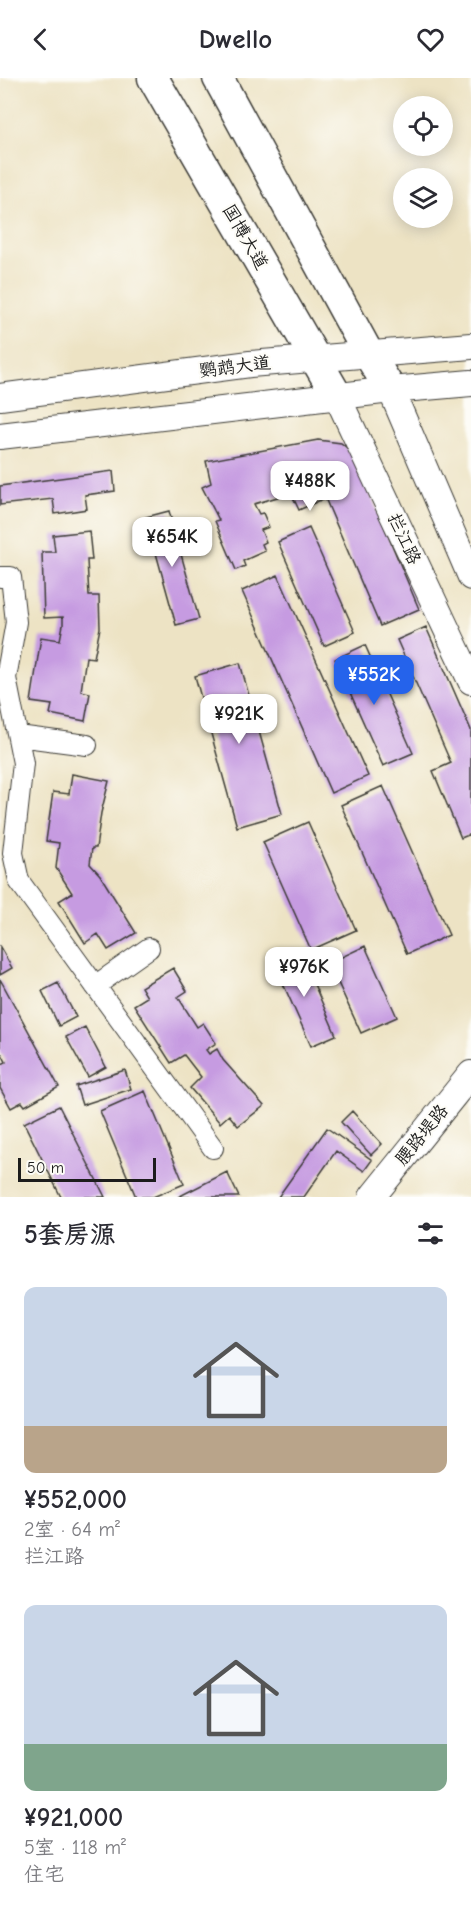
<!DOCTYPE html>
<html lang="zh">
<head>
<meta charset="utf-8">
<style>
  body { margin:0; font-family:"Comic Neue","LXGW WenKai TC",sans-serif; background:#f2f2f3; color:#2b2b33; height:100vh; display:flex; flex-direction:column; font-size:22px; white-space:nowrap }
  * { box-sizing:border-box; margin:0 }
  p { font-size:20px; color:#7c7c81 }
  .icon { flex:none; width:33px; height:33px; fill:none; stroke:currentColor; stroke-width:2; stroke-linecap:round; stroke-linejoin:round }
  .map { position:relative; height:1119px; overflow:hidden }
  .details { display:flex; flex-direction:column; background:#fff; flex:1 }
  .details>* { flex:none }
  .buttons { position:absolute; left:393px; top:18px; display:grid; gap:12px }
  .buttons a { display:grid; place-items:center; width:60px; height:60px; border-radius:50%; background:#fff; box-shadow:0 3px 15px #0003; font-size:30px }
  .scale { position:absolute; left:18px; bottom:15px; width:138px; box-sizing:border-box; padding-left:6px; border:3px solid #1c1c1c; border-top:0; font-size:16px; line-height:21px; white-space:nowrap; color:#1c1c1c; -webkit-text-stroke:4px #fdfcf7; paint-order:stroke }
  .price { position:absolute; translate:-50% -51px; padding:0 14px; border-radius:12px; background:#fff; color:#222; font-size:20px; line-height:39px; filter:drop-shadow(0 2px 3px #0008) }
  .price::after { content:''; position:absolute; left:50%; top:36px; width:18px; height:14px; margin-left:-9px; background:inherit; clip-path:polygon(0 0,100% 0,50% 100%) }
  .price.selected { background:#2563eb; color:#fff }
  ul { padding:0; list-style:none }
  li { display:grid; align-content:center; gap:12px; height:318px; padding:0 24px }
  li span { display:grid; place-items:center; height:186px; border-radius:12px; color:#555 }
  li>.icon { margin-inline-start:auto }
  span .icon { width:108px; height:108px; fill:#fffc; stroke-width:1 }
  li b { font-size:26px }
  h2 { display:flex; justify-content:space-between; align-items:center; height:72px; padding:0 24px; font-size:26px }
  header { display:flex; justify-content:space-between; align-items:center; height:78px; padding:0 24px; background:#fff; font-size:27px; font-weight:800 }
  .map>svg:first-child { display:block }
  .building { fill:#c69be1 }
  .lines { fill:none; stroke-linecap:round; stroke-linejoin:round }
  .minor-casing { stroke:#3b3a35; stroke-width:22 }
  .major-casing { stroke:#3b3a35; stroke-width:28 }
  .highway-casing { stroke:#3b3a35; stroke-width:33 }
  .minor { stroke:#fff; stroke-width:20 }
  .major { stroke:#fff; stroke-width:26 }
  .highway { stroke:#fff; stroke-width:30 }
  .labels { text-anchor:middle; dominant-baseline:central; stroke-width:4.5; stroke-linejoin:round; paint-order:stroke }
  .street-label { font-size:18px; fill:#1c1c1c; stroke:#fdfcf7 }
</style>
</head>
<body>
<header><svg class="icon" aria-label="back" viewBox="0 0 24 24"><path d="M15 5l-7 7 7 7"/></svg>Dwello<svg class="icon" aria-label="heart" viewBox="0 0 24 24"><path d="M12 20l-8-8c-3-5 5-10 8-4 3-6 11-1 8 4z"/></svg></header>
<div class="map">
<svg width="471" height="1119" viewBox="0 0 471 1119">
  <rect width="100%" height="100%" fill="#fdfcf7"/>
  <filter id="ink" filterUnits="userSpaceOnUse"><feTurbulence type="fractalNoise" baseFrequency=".0167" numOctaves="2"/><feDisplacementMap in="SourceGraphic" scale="12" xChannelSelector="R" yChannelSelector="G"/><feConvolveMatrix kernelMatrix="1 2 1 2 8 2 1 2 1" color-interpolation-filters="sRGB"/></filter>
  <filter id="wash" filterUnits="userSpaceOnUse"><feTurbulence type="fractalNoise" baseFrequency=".008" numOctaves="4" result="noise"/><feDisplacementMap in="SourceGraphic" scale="24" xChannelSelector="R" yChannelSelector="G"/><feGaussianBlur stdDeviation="1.35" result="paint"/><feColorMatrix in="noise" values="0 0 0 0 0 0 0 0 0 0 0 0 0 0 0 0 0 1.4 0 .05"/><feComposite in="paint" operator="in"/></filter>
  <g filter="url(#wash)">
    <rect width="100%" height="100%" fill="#ede3c4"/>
    <g id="blocks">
      <path class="building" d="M318 362 341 365 353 375 419 531 380 548 325 420 299 432 291 415 254 426 259 436 263 435 269 449 261 452 266 464 262 466 265 473 243 483 245 488 236 492 215 443 219 442 202 409 211 405 206 383Z
        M113 393 115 413 85 417 87 431 55 436 53 421 0 427V408Z
        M169 433 199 541 176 547 146 439Z
        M309 450 355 554 324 568 278 464Z
        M89 453 92 482H87L89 518H99L100 550 94 580 86 579 81 613 90 615 85 643 50 636 52 627 31 624 41 559 60 562 63 547V539L44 540 42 474H55L53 457Z
        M278 497 368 698 331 715 242 513Z
        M426 549 471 652V756L461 760 433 693 451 685 397 562Z
        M365 567 413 675 383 688 335 581Z
        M240 585 282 736 237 749 195 598Z
        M72 696 109 703 101 735 96 770H92L90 786 100 797 136 855 108 872 98 856 85 865 59 823 72 815 56 790 59 765 46 763 53 714 69 716Z
        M383 708 449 857 407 876 341 727Z
        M308 744 356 852 311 872 263 764Z
        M365 868 397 939 361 955 329 885Z
        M0 869 12 890 0 897Z
        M294 871 303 892 307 890 336 957 311 968 272 881Z
        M173 890 187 913 178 919 197 949 203 945 216 965 206 972 209 976 217 971 223 982 264 1028 238 1048 229 1037 220 1045 190 1010 201 999 184 977 171 985 134 927 147 919 141 909Z
        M0 901 59 1009 25 1028 22 1024 11 1030 0 1010V987L6 984 2 976 0 977Z
        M58 905 76 939 59 948 42 913Z
        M85 949 106 989 88 999 66 959Z
        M125 992 131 1011 82 1027 76 1008Z
        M145 1013 184 1106 153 1119H136L100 1033Z
        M59 1028 105 1119H61L24 1045Z
        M352 1033 382 1066 371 1077 341 1044Z
        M327 1050 372 1082 364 1093 336 1073 304 1119H278Z
        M227 1094 239 1119H178Z"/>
    </g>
  </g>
  <g filter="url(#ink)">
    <use href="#blocks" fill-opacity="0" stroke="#3b3a35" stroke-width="1.5"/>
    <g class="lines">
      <g class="minor-casing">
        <path id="minor" d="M0 499H11L16 544 6 600 23 685 13 775 19 803 213 1070
          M18 658 87 667
          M95 908 149 870"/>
      </g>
      <g class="major-casing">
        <path id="major" d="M391 312 471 499
          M337 318 471 603
          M0 319 250 286 471 268
          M0 358 391 312 471 305
          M372 1119 471 996"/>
      </g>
      <g class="highway-casing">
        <path id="highway" d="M153 0 337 318
          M218 0 369 277 391 312"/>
      </g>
      <use href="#minor" class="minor"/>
      <use href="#major" class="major"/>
      <use href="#highway" class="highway"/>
    </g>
  </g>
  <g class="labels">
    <g class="street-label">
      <text transform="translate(245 159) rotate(60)">国博大道</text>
      <text transform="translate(235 289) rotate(-7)">鹦鹉大道</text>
      <text transform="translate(404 461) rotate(65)">拦江路</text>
      <text transform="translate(422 1057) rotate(-51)">腰路堤路</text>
    </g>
  </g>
</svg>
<div class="buttons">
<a><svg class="icon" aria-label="locate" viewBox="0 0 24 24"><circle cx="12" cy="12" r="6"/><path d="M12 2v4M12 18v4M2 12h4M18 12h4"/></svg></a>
<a><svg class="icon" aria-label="layers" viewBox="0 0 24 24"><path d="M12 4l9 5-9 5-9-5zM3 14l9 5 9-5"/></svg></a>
</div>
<div class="scale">50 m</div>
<b class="price" style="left:310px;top:434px">¥488K</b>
<b class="price" style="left:172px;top:490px">¥654K</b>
<b class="price selected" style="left:374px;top:628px">¥552K</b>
<b class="price" style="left:239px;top:667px">¥921K</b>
<b class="price" style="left:304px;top:920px">¥976K</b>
</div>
<section class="details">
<h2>5套房源<svg class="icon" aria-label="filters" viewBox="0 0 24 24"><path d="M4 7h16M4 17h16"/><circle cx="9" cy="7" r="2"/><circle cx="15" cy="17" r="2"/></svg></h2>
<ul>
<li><span style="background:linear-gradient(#c9d6e8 75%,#b9a48a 0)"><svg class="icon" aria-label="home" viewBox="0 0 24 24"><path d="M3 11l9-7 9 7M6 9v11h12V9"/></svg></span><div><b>¥552,000</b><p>2室 · 64 m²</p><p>拦江路</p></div></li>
<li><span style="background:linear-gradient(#c9d6e8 75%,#7fa58c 0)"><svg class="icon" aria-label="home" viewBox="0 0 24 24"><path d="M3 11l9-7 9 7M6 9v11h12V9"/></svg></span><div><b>¥921,000</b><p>5室 · 118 m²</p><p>住宅</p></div></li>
</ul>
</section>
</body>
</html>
